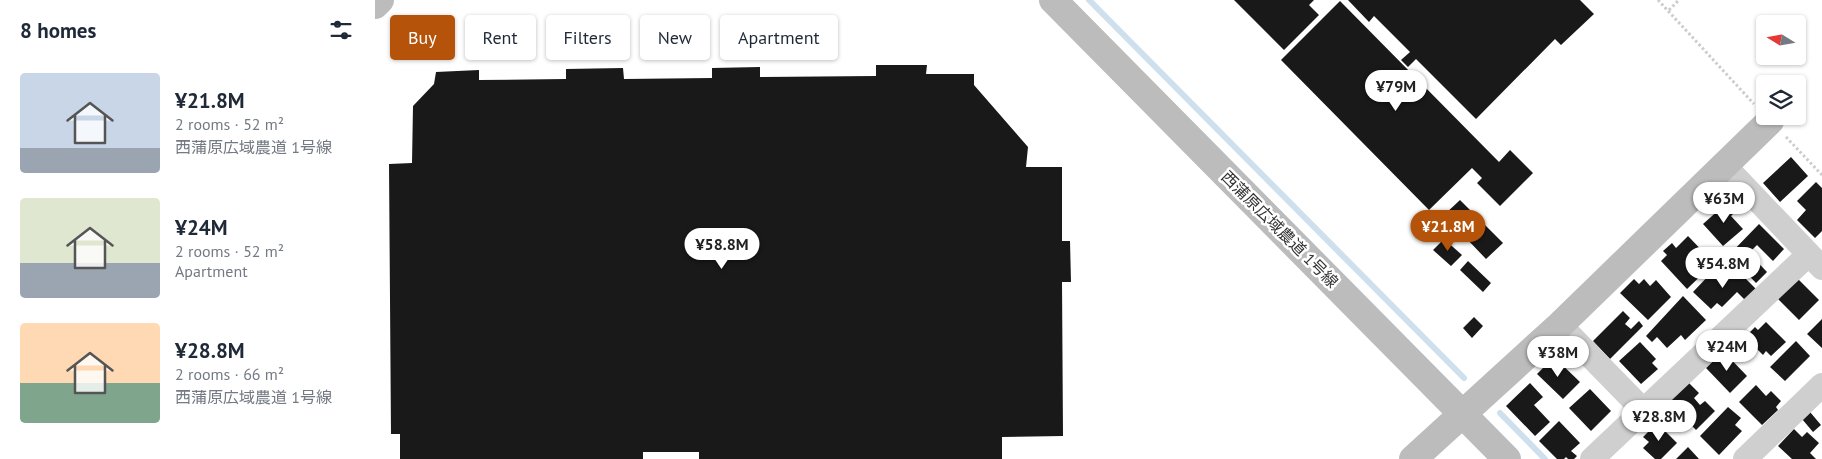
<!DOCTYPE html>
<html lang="en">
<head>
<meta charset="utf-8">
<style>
  body { margin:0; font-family:"PT Sans","Noto Sans JP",sans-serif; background:#f2f2f3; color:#1f2937; height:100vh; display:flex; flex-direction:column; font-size:19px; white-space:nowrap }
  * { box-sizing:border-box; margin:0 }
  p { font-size:16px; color:#747a83 }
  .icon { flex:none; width:28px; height:28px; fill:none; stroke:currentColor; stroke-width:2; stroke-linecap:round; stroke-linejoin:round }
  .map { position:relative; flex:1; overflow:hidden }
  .drawer { display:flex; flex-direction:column; background:#fff; width:375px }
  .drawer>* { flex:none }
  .banner { position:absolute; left:15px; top:15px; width:475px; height:45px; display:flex; gap:10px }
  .needle { width:32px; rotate:281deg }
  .buttons { position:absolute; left:1381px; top:15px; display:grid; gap:10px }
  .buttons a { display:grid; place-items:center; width:50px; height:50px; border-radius:5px; background:#fff; box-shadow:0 1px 4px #0004; font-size:25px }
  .price { position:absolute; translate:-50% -42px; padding:0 11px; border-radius:18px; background:#fff; color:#222; font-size:16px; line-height:32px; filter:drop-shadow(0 1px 2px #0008) }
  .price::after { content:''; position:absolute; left:50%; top:30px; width:15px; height:11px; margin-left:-8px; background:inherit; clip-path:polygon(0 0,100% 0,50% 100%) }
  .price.active { background:#b45309; color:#fff }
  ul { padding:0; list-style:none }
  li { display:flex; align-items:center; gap:15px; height:125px; padding:0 20px }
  li span { display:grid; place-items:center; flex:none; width:140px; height:100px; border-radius:5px; color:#555 }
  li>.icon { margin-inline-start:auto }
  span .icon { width:60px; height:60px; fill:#fffc; stroke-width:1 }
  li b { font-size:21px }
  h2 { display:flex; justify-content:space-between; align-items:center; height:60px; padding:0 20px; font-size:21px }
  .tag { padding:0 18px; border-radius:5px; background:#fff; box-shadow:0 1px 4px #0004; font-size:18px; line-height:45px }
  .tag.active { background:#b45309; color:#fff }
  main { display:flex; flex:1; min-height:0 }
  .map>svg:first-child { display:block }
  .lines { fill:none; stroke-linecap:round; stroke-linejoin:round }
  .stream { stroke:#cee0ed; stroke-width:6 }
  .building { fill:#191919 }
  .path { stroke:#ccc; stroke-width:3; stroke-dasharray:2.5 2.5; stroke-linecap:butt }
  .street { stroke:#cfcfcf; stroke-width:24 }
  .secondary { stroke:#bcbcbc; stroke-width:28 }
  .labels { text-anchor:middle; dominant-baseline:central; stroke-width:5; stroke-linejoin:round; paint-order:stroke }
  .street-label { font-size:16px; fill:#323232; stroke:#fff }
</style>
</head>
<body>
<main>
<section class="drawer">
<h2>8 homes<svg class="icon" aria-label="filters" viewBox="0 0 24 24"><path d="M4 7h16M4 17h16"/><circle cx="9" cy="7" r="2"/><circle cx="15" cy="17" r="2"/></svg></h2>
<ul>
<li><span style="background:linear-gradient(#c9d6e8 75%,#9aa5b1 0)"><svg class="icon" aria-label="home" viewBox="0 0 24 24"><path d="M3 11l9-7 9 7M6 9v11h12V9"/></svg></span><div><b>¥21.8M</b><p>2 rooms · 52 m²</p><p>西蒲原広域農道 1号線</p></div></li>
<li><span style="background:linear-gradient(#dfe7d0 65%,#9aa5b1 0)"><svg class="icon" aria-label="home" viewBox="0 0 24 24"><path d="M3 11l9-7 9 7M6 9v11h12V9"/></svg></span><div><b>¥24M</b><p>2 rooms · 52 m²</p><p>Apartment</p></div></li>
<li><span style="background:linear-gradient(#ffd9b3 60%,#7fa58c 0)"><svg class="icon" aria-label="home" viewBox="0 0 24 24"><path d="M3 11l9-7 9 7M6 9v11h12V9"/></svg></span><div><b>¥28.8M</b><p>2 rooms · 66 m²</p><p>西蒲原広域農道 1号線</p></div></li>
</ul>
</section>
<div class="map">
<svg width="1447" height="459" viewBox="0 0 1447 459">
  <rect width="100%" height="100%" fill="#fff"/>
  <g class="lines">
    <path class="stream" d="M714 0 1089 378
      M1125 413 1170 459"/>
  </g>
  <path class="building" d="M859 0H939L934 5 944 15 909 50Z
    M973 0H1205L1219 14 1186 45 1180 39 1101 119 1041 59 1033 67 1026 60 1035 52 999 16 994 22Z
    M965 1 1124 162 1135 150 1158 173 1125 206 1102 183 1107 178 1097 168 1054 210 906 60Z
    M501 65H552L551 74H599V85L653 147 651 167H687V241H695L696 282H687L688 436 627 437V459H324V452H268V459H25V434H16L14 164 37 163 38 106 59 84 61 72 104 70V80L191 79V69L248 68 249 79 337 78V68L385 67V77L501 76Z
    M1416 157 1433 176 1405 202 1388 183Z
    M1441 182 1447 188V231L1440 238 1422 220 1431 210 1422 201Z
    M1085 200 1128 243 1111 259 1069 215Z
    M1355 200 1363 209 1356 216 1368 229 1348 246 1328 224Z
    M1384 224 1409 249 1398 261 1382 245 1374 253 1392 272 1381 283 1354 255Z
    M1313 236 1339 263 1312 289 1286 261 1292 255 1288 251 1297 243 1301 248Z
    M1069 239 1087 255 1076 266 1058 250Z
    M1093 261 1116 283 1108 292 1085 270Z
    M1362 270 1381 289 1370 300 1362 292 1347 307 1342 303 1336 309 1318 292 1338 271 1346 278 1351 273 1355 277Z
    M1422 278 1444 300 1424 320 1402 298Z
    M1259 279 1264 284 1269 279 1275 286 1281 280 1296 297 1273 320 1245 293Z
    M1308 296 1331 320 1310 340 1306 335 1292 348 1282 337 1277 342 1271 336Z
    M1248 311 1255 318 1250 324 1256 329 1264 321 1268 326 1235 359 1218 341Z
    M1099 317 1108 326 1097 338 1088 328Z
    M1447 319V348L1432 334Z
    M1391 322 1411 342 1396 356 1391 351 1388 355 1370 337 1380 327 1383 330Z
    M1421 341 1435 356 1410 381 1395 367Z
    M1265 342 1281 359 1277 363 1283 369 1266 384 1244 361Z
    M1348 351 1372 376 1355 393 1331 368Z
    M1179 357 1205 382 1188 399 1162 374Z
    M1313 382 1324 393 1319 398 1325 405 1330 401 1340 411 1321 430 1293 401Z
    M1155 383 1168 397 1159 405 1175 422 1160 436 1131 406Z
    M1381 385 1391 396 1396 391 1406 401 1401 407 1403 410 1387 425 1364 402Z
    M1215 389 1236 411 1216 431 1194 408Z
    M1353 407 1366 418 1360 425 1367 431 1344 455 1325 436Z
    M1435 412 1446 425 1438 432 1427 419Z
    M1184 421 1205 443 1196 451 1202 456 1199 459H1193L1191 457 1189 459H1182L1164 441Z
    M1282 423 1302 443 1286 459H1280L1268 448 1274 442 1268 437Z
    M1419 429 1427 437 1432 432 1444 443 1435 453 1441 459H1417L1403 446Z
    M1313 447 1324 459H1301Z"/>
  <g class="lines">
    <path class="path" d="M1283 0 1379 104
      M1294 10 1304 0
      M1411 137 1447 175"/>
    <path class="street" d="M1350 166 1447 268
      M1185 325 1268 410
      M1217 459 1434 254
      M1370 459 1447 385"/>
    <path class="secondary" d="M678 0 1132 459
      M0 5 5 0
      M1038 459 1185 325 1395 121"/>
  </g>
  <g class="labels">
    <g class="street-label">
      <text transform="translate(905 229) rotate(45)">西蒲原広域農道 1号線</text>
    </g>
  </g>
</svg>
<div class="buttons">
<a><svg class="needle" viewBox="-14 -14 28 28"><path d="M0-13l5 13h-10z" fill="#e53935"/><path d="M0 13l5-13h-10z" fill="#747a83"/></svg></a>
<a><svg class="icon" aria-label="layers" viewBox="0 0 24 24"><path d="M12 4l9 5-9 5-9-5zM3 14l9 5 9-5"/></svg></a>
</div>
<b class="price" style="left:1021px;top:112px">¥79M</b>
<b class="price" style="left:1349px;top:224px">¥63M</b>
<b class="price active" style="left:1073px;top:252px">¥21.8M</b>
<b class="price" style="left:347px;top:270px">¥58.8M</b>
<b class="price" style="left:1348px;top:289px">¥54.8M</b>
<b class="price" style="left:1352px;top:372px">¥24M</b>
<b class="price" style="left:1183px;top:378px">¥38M</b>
<b class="price" style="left:1284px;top:442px">¥28.8M</b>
<div class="banner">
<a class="tag active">Buy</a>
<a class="tag">Rent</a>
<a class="tag">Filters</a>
<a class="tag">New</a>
<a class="tag">Apartment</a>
</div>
</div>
</main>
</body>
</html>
